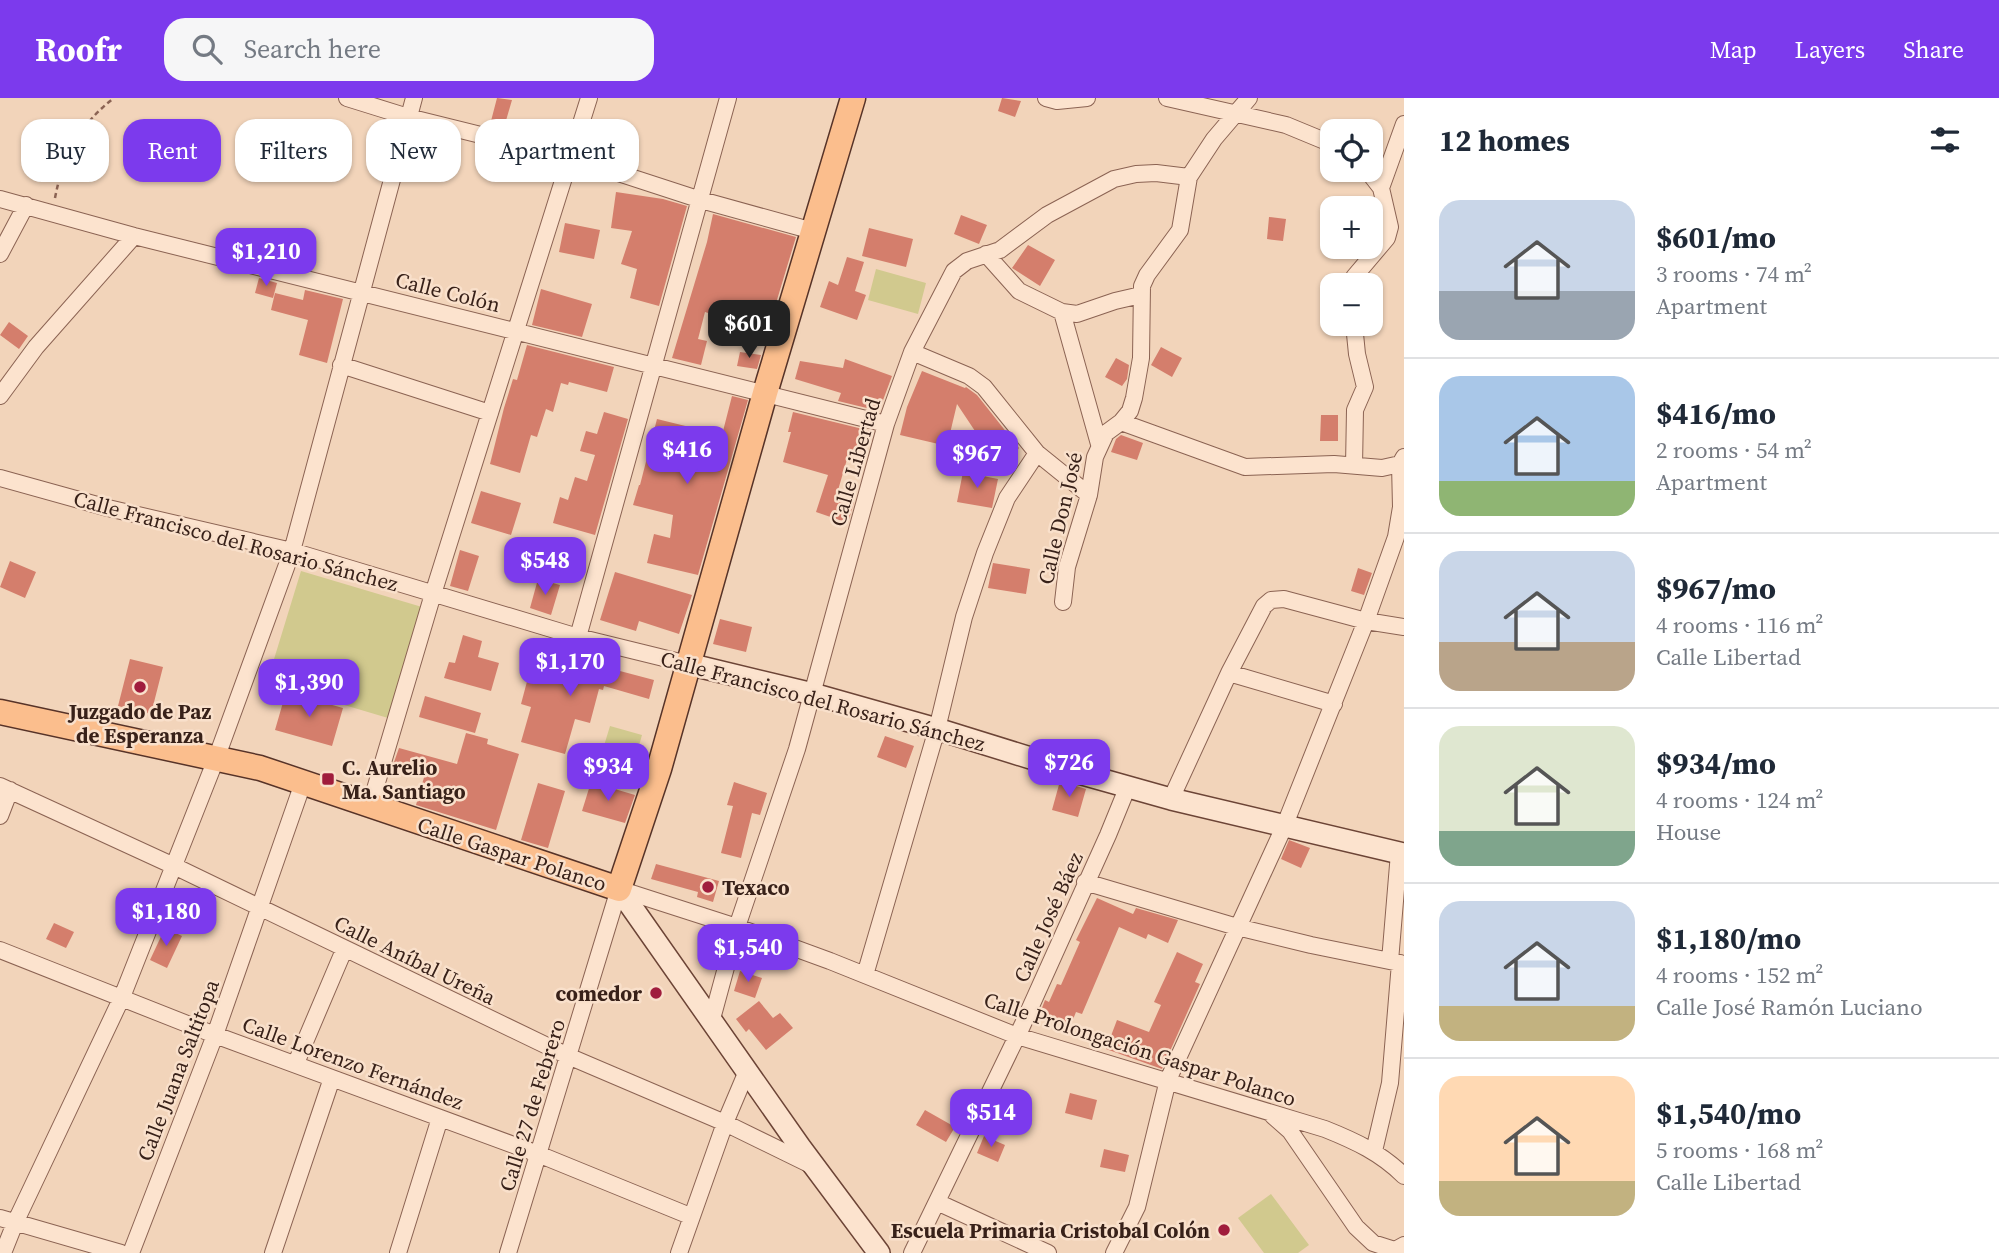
<!DOCTYPE html>
<html lang="en">
<head>
<meta charset="utf-8">
<style>
  body { margin:0; font-family:"Source Serif 4",serif; background:#f6f6f7; color:#1f2937; height:100vh; display:flex; flex-direction:column; font-size:26px; white-space:nowrap }
  * { box-sizing:border-box; margin:0 }
  p { font-size:23px; color:#747a83 }
  .icon { flex:none; width:38px; height:38px; fill:none; stroke:currentColor; stroke-width:2; stroke-linecap:round; stroke-linejoin:round }
  .map { position:relative; flex:1; overflow:hidden }
  .side { display:flex; flex-direction:column; background:#fff; width:595px }
  .side>* { flex:none }
  .guide { position:absolute; left:21px; top:21px; width:665px; height:63px; display:flex; gap:14px }
  .fabs { position:absolute; left:1320px; top:21px; display:grid; gap:14px }
  .fabs a { display:grid; place-items:center; width:63px; height:63px; border-radius:14px; background:#fff; box-shadow:0 2px 5px #0004; font-size:35px }
  .price { position:absolute; translate:-50% -60px; padding:0 16px; border-radius:14px; background:#7c3aed; color:#fff; font-size:23px; line-height:46px; filter:drop-shadow(0 2px 4px #0008) }
  .price::after { content:''; position:absolute; left:50%; top:42px; width:21px; height:16px; margin-left:-10px; background:inherit; clip-path:polygon(0 0,100% 0,50% 100%) }
  .price.current { background:#222; color:#fff }
  ul { padding:0; list-style:none }
  li { display:flex; align-items:center; gap:21px; height:175px; padding:0 35px }
  li+li { border-top:2px solid #e0e1e3 }
  li span { display:grid; place-items:center; flex:none; width:196px; height:140px; border-radius:21px; color:#555 }
  li>.icon { margin-inline-start:auto }
  span .icon { width:84px; height:84px; fill:#fffc; stroke-width:1 }
  li b { font-size:30px }
  h2 { display:flex; justify-content:space-between; align-items:center; height:84px; padding:0 35px; font-size:30px }
  .chip { padding:0 24px; border-radius:21px; background:#fff; box-shadow:0 2px 5px #0004; font-size:24px; line-height:63px }
  .chip.current { background:#7c3aed; color:#fff }
  header { display:flex; align-items:center; gap:42px; box-sizing:border-box; height:98px; padding:0 35px; background:#7c3aed; color:#fff }
  header strong { font-size:33px }
  nav { display:flex; gap:38px; margin-inline-start:auto; font-size:24px }
  .search { width:490px; height:63px; background:#f6f6f7; display:flex; align-items:center; gap:18px; box-sizing:border-box; padding:0 24px; border-radius:21px; color:#747a83; font-size:26px }
  main { display:flex; flex:1; min-height:0 }
  .map>svg:first-child { display:block }
  .green { fill:#d1c98e }
  .building { fill:#d47e6c }
  .lines { fill:none; stroke-linecap:round; stroke-linejoin:round }
  .street-casing { stroke:#8b6353; stroke-width:18 }
  .secondary-casing { stroke:#6c4436; stroke-width:24 }
  .primary-casing { stroke:#573328; stroke-width:27 }
  .path { stroke:#8b6353; stroke-width:2.5; stroke-dasharray:5 3.5; stroke-linecap:butt }
  .street { stroke:#fce3ce; stroke-width:16 }
  .secondary { stroke:#fce3ce; stroke-width:21 }
  .primary { stroke:#fbbe8d; stroke-width:24 }
  .poi-dot { fill:#a01d3d; stroke:#f9e0cb; stroke-width:2.5 }
  .labels { text-anchor:middle; dominant-baseline:central; stroke-width:5; stroke-linejoin:round; paint-order:stroke }
  .street-label { font-size:21px; fill:#382119; stroke:#f9e0cb }
  .poi-label { font-size:21px; font-weight:bold; fill:#382119; stroke:#f9e0cb; text-anchor:start }
</style>
</head>
<body>
<header>
<strong>Roofr</strong>
<div class="search"><svg class="icon" aria-label="search" viewBox="0 0 24 24"><circle cx="10" cy="10" r="6"/><path d="M15 15l6 6"/></svg>Search here</div>
<nav><a>Map</a><a>Layers</a><a>Share</a></nav>
</header>
<main>
<div class="map">
<svg width="1404" height="1155" viewBox="0 0 1404 1155">
  <rect width="100%" height="100%" fill="#f2d4ba"/>
  <path class="green" d="M876 171 926 185 918 216 868 202Z
    M301 473 422 509 388 620 267 584Z
    M610 628 642 637 629 683 596 674Z
    M1271 1096 1309 1147 1298 1155H1264L1238 1120Z"/>
  <path class="building" d="M497 0 512 2 505 26 491 23Z
    M1002 0 1021 3 1015 19 998 13Z
    M616 94 663 101 687 108 659 208 630 200 637 171 621 166 632 133 611 130Z
    M713 116 796 139 767 235 726 224 727 221 705 214 698 241 707 243 701 267 672 260 707 144Z
    M961 117 987 127 979 146 954 136Z
    M1269 119 1286 121 1283 143 1267 141Z
    M565 125 600 132 594 161 559 154Z
    M869 130 913 141 906 169 862 158Z
    M1028 147 1055 162 1040 188 1012 170Z
    M847 159 864 164 855 193 866 197 857 222 820 209 829 183 838 187Z
    M259 180 277 185 273 200 255 195Z
    M541 191 592 206 582 239 532 227Z
    M305 192 343 201 327 265 299 257 308 222 271 212 275 195 303 202Z
    M9 224 28 238 19 251 0 237Z
    M527 247 614 269 607 294 569 284 568 287 561 285 553 314 546 311 537 339 531 337 520 375 490 366 504 310 513 281 517 282Z
    M1161 249 1182 260 1172 279 1151 267Z
    M740 254 761 257 757 271 737 268Z
    M1116 260 1129 267 1127 281 1122 288 1105 279Z
    M845 261 892 278 879 313 838 303 841 295 795 281 800 263 843 270Z
    M922 273 965 290 966 289 977 297 1019 350 1004 371 992 362 993 360 957 306 947 348 900 337 907 309Z
    M732 298 748 302 698 477 647 465 654 436 670 440 673 417 633 407 639 387H640L657 321 722 337Z
    M604 314 628 321 595 437 553 425 560 399 568 402 575 379 587 383 595 357 580 353 586 333 597 336Z
    M793 314 871 333 865 355 850 351 836 399 854 404 848 425 816 414 828 377 783 364 791 334H788Z
    M1321 317H1338V343H1320Z
    M1121 337 1143 345 1137 362 1111 354 1116 341Z
    M963 374 998 381 992 410 957 404Z
    M481 393 521 405 511 437 471 425Z
    M460 452 479 458 468 493 450 488Z
    M10 463 36 474 25 500 0 489Z
    M993 465 1030 471 1026 496 988 490Z
    M1358 470 1372 475 1364 497 1351 493Z
    M615 474 692 497 679 536 639 523 636 533 600 522Z
    M538 481 560 487 551 517 530 510Z
    M720 521 752 529 746 554 713 546Z
    M463 537 482 543 478 559 499 565 491 593 444 580 449 564 455 565Z
    M548 554 654 582 649 601 604 588 603 592 599 591 590 625 575 621 565 656 521 644 531 609 521 606 529 576 541 579Z
    M130 561 163 569 151 616 118 608Z
    M286 594 343 610 332 648 275 632Z
    M425 598 481 615 475 635 419 619Z
    M466 635 488 641 487 646 519 656 496 732 416 707 425 676 393 667 399 650 457 666Z
    M885 638 914 648 906 670 877 659Z
    M1060 683 1086 691 1078 719 1052 712Z
    M591 684 635 697 625 725 582 713Z
    M734 684 767 695 760 717 752 715 741 760 721 755 733 708 727 707Z
    M538 685 565 693 548 750 521 742Z
    M1289 742 1310 750 1301 770 1281 761Z
    M656 766 719 783 713 804 697 799 698 794 651 781Z
    M1097 800 1133 816 1136 810 1178 822 1168 845 1148 836 1146 841 1119 829 1082 916 1076 914 1070 929 1040 915 1045 902 1049 904 1057 886 1061 887 1080 844 1076 842Z
    M54 825 74 834 66 850 46 841Z
    M165 830 182 838 167 870 150 862Z
    M1177 854 1203 866 1195 884 1200 886 1162 971 1106 951 1117 922 1149 934 1161 907 1154 904Z
    M740 873 762 880 755 900 734 893Z
    M759 903 773 920 780 915 793 930 766 952 749 931 746 934 736 921Z
    M1070 995 1097 1002 1092 1022 1065 1015Z
    M925 1012 955 1029 946 1044 916 1027Z
    M984 1038 1005 1047 998 1064 977 1055Z
    M1104 1051 1129 1057 1125 1074 1100 1069Z"/>
  <g class="lines">
    <g class="street-casing">
      <path id="street" d="M347 0 408 19 569 59 701 102 813 133
        M1046 0 1057 3 1087 0
        M1167 0 1286 27 1332 46
        M1367 72 1381 90
        M0 101 134 138 886 326
        M0 156 26 107
        M986 156 1019 193 1062 214 1077 216 1115 203 1141 197
        M1353 187 1354 179 1387 140 1390 129 1381 90 1404 26
        M1062 214 1099 346
        M1354 226 1357 256 1365 289 1355 312 1354 368
        M912 254 969 278 984 289 1037 355 1089 397
        M341 267 490 315
        M0 298 36 249 134 138
        M1121 324 1245 369 1334 366 1382 370 1400 366
        M0 380 108 410 292 453 578 539 688 566
        M1063 504 1067 469 1089 397 1095 359 1106 335 1121 324 1130 313 1134 300 1141 260 1142 188 1147 177 1180 132 1189 79
        M578 539 728 0
        M1229 575 1334 606
        M0 688 174 768 568 958 725 1025 813 1068
        M1171 701 1229 575 1264 508 1271 502 1284 501 1366 523 1404 529
        M370 708 433 496 589 0
        M0 718 10 692
        M1085 784 1237 829 1311 847 1404 866
        M0 852 215 937 538 1056 690 1118
        M1390 863 1399 755
        M865 877 937 631 964 519 985 455 1007 400 1037 355
        M712 921 737 829 797 651 886 326 912 254 954 173 967 163 1000 152 1047 117 1114 81 1136 76 1156 75 1189 79 1214 41 1249 0
        M296 965 344 852
        M1273 1018 1290 1033 1356 1129 1373 1145 1395 1152 1404 1147
        M1374 1053 1390 985 1400 865
        M937 1104 1048 1155
        M0 1120 121 1155
        M3 1155 15 1125 122 899 216 661 292 453 414 0
        M131 1155 215 937 303 685
        M273 1155 332 980
        M398 1155 440 1020
        M508 1155 619 791 737 829 830 863 1017 938 1325 1031C1355 1043 1381 1055 1404 1078
        M679 1155 725 1025 747 973
        M912 1155 1022 928 1108 737 1128 688
        M1114 1155 1137 1109 1168 982 1284 729 1366 523 1396 439 1401 409 1400 366 1404 359"/>
    </g>
    <g class="secondary-casing">
      <path id="secondary" d="M688 566 813 596 937 631 1082 676 1171 701 1404 756
        M619 791 800 1049 879 1155"/>
    </g>
    <g class="primary-casing">
      <path id="primary" d="M0 614 260 670 619 791 659 671 765 295 853 0"/>
    </g>
    <path class="path" d="M55 100C63 58 80 26 114 0"/>
    <use href="#street" class="street"/>
    <use href="#secondary" class="secondary"/>
    <use href="#primary" class="primary"/>
  </g>
  <g class="poi-dot">
    <circle cx="140" cy="589" r="7"/>
    <rect x="321" y="674" width="14" height="14" rx="3.5"/>
    <circle cx="708" cy="789" r="7"/>
    <circle cx="656" cy="895" r="7"/>
    <circle cx="1224" cy="1132" r="7"/>
  </g>
  <g class="labels">
    <g class="street-label">
      <text transform="translate(448 194) rotate(14)">Calle Colón</text>
      <text transform="translate(855 364) rotate(-74)">Calle Libertad</text>
      <text transform="translate(1060 420) rotate(-77)">Calle Don José</text>
      <text transform="translate(236 443) rotate(15)">Calle Francisco del Rosario Sánchez</text>
      <text transform="translate(823 603) rotate(15)">Calle Francisco del Rosario Sánchez</text>
      <text transform="translate(512 756) rotate(18)">Calle Gaspar Polanco</text>
      <text transform="translate(1048 819) rotate(-66)">Calle José Báez</text>
      <text transform="translate(415 862) rotate(26)">Calle Aníbal Ureña</text>
      <text transform="translate(1140 951) rotate(18)">Calle Prolongación Gaspar Polanco</text>
      <text transform="translate(353 965) rotate(20)">Calle Lorenzo Fernández</text>
      <text transform="translate(178 972) rotate(-69)">Calle Juana Saltitopa</text>
      <text transform="translate(532 1007) rotate(-73)">Calle 27 de Febrero</text>
    </g>
    <g class="poi-label">
      <text x="140" y="613" text-anchor="middle">Juzgado de Paz<tspan x="140" dy="24">de Esperanza</tspan></text>
      <text x="342" y="669">C. Aurelio<tspan x="342" dy="24">Ma. Santiago</tspan></text>
      <text x="722" y="789">Texaco</text>
      <text x="642" y="895" text-anchor="end">comedor</text>
      <text x="1210" y="1132" text-anchor="end">Escuela Primaria Cristobal Colón</text>
    </g>
  </g>
</svg>
<div class="fabs">
<a><svg class="icon" aria-label="locate" viewBox="0 0 24 24"><circle cx="12" cy="12" r="6"/><path d="M12 2v4M12 18v4M2 12h4M18 12h4"/></svg></a>
<a>+</a>
<a>−</a>
</div>
<b class="price" style="left:266px;top:190px">$1,210</b>
<b class="price current" style="left:749px;top:262px">$601</b>
<b class="price" style="left:687px;top:388px">$416</b>
<b class="price" style="left:977px;top:392px">$967</b>
<b class="price" style="left:545px;top:499px">$548</b>
<b class="price" style="left:570px;top:600px">$1,170</b>
<b class="price" style="left:309px;top:621px">$1,390</b>
<b class="price" style="left:1069px;top:701px">$726</b>
<b class="price" style="left:608px;top:705px">$934</b>
<b class="price" style="left:166px;top:850px">$1,180</b>
<b class="price" style="left:748px;top:886px">$1,540</b>
<b class="price" style="left:991px;top:1051px">$514</b>
<div class="guide">
<a class="chip">Buy</a>
<a class="chip current">Rent</a>
<a class="chip">Filters</a>
<a class="chip">New</a>
<a class="chip">Apartment</a>
</div>
</div>
<section class="side">
<h2>12 homes<svg class="icon" aria-label="filters" viewBox="0 0 24 24"><path d="M4 7h16M4 17h16"/><circle cx="9" cy="7" r="2"/><circle cx="15" cy="17" r="2"/></svg></h2>
<ul>
<li><span style="background:linear-gradient(#c9d6e8 65%,#9aa5b1 0)"><svg class="icon" aria-label="home" viewBox="0 0 24 24"><path d="M3 11l9-7 9 7M6 9v11h12V9"/></svg></span><div><b>$601/mo</b><p>3 rooms · 74 m²</p><p>Apartment</p></div></li>
<li><span style="background:linear-gradient(#a9c7e8 75%,#8fb573 0)"><svg class="icon" aria-label="home" viewBox="0 0 24 24"><path d="M3 11l9-7 9 7M6 9v11h12V9"/></svg></span><div><b>$416/mo</b><p>2 rooms · 54 m²</p><p>Apartment</p></div></li>
<li><span style="background:linear-gradient(#c9d6e8 65%,#b9a48a 0)"><svg class="icon" aria-label="home" viewBox="0 0 24 24"><path d="M3 11l9-7 9 7M6 9v11h12V9"/></svg></span><div><b>$967/mo</b><p>4 rooms · 116 m²</p><p>Calle Libertad</p></div></li>
<li><span style="background:linear-gradient(#dfe7d0 75%,#7fa58c 0)"><svg class="icon" aria-label="home" viewBox="0 0 24 24"><path d="M3 11l9-7 9 7M6 9v11h12V9"/></svg></span><div><b>$934/mo</b><p>4 rooms · 124 m²</p><p>House</p></div></li>
<li><span style="background:linear-gradient(#c9d6e8 75%,#c2b280 0)"><svg class="icon" aria-label="home" viewBox="0 0 24 24"><path d="M3 11l9-7 9 7M6 9v11h12V9"/></svg></span><div><b>$1,180/mo</b><p>4 rooms · 152 m²</p><p>Calle José Ramón Luciano</p></div></li>
<li><span style="background:linear-gradient(#ffd9b3 75%,#c2b280 0)"><svg class="icon" aria-label="home" viewBox="0 0 24 24"><path d="M3 11l9-7 9 7M6 9v11h12V9"/></svg></span><div><b>$1,540/mo</b><p>5 rooms · 168 m²</p><p>Calle Libertad</p></div></li>
</ul>
</section>
</main>
</body>
</html>
